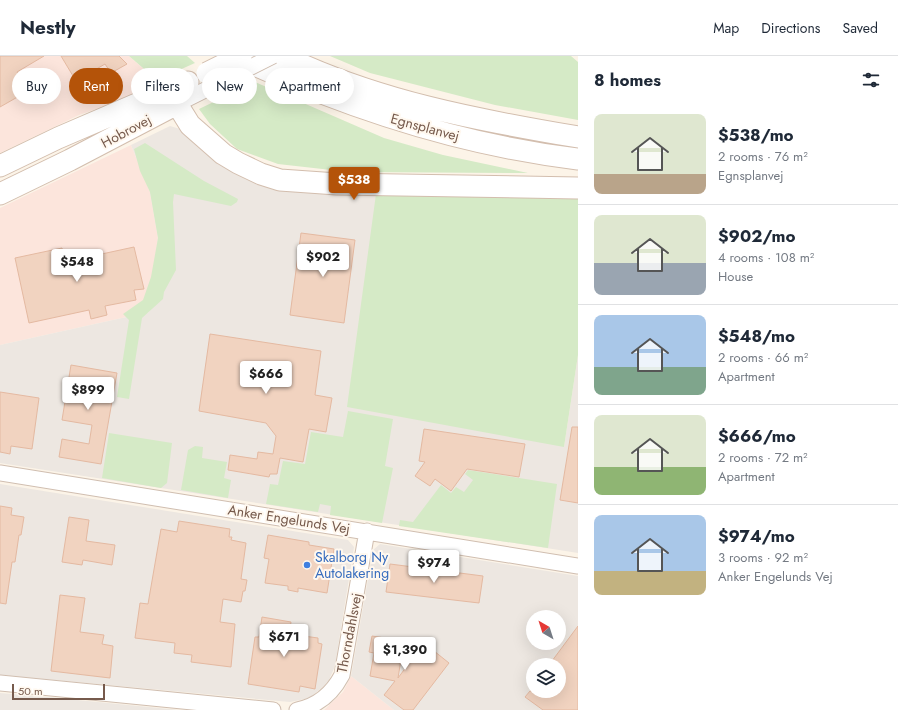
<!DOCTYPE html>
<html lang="en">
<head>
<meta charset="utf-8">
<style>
  body { margin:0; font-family:Jost,sans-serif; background:#f2f2f3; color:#1f2937; height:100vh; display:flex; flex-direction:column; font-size:15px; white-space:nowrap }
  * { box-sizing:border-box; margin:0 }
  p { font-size:13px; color:#747a83 }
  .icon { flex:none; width:22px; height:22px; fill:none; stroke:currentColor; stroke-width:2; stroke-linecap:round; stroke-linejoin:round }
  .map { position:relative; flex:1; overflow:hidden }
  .panel { display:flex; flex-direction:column; background:#fff; width:320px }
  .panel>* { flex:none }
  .top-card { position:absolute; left:12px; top:12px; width:380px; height:36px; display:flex; gap:8px }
  .needle { width:26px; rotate:321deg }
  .buttons { position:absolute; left:526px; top:554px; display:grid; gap:8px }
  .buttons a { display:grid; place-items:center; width:40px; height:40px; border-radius:50%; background:#fff; box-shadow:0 4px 16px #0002; font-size:20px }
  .scale { position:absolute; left:12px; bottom:10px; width:93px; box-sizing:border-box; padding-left:4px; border:2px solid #765a4c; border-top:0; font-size:11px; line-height:14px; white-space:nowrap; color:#765a4c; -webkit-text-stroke:3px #fff8ef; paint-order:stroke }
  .price { position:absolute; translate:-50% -34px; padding:0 9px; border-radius:4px; background:#fff; color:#222; font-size:13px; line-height:26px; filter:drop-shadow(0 1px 2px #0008) }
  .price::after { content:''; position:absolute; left:50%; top:24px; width:12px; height:9px; margin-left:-6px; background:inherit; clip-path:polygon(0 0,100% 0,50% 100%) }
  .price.active { background:#b45309; color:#fff }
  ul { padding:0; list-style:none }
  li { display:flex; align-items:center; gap:12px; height:100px; padding:0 16px }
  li+li { border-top:1px solid #e0e1e3 }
  li span { display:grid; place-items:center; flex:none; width:112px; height:80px; border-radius:8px; color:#555 }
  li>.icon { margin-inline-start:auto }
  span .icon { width:48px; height:48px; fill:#fffc; stroke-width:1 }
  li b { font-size:17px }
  h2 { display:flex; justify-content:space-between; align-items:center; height:48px; padding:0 16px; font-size:17px }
  .pill { padding:0 14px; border-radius:18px; background:#fff; box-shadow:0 4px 16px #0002; font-size:14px; line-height:36px }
  .pill.active { background:#b45309; color:#fff }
  header { display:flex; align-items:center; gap:24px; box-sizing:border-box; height:56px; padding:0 20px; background:#fff; border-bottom:1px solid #e0e1e3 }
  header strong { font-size:19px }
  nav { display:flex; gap:22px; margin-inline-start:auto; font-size:14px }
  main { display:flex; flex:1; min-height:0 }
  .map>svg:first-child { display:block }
  .commercial { fill:#fce5dc }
  .industrial { fill:#ede7e1; fill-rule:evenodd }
  .green { fill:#d5eac6 }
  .building { fill:#f1d3c0; stroke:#e4b9a1 }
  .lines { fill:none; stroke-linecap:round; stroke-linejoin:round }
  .street-casing { stroke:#d0beb0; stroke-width:17 }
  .secondary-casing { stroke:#d3beae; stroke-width:23 }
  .street { stroke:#fff; stroke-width:15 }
  .secondary { stroke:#fff; stroke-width:21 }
  .street-bridge-casing { stroke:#d0beb0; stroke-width:17; stroke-linecap:butt }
  .secondary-bridge-casing { stroke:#d3beae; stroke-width:23; stroke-linecap:butt }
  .street-bridge { stroke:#fff; stroke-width:15 }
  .secondary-bridge { stroke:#fff; stroke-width:21 }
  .shop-dot { fill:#3f7fe0; stroke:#fff8ef; stroke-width:1.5 }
  .labels { text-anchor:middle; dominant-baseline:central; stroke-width:4; stroke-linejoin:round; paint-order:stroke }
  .street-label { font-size:14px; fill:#765a4c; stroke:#fff8ef }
  .shop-label { font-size:14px; fill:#366cbe; stroke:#fff8ef; text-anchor:start }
</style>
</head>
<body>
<header>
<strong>Nestly</strong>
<nav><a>Map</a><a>Directions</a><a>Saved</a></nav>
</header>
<main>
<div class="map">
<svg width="578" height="654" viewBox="0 0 578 654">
  <rect width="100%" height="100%" fill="#fcf4e8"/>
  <path class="commercial" d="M0 0H129L145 14 151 34 79 59 0 97Z
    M131 89 150 136 158 182 149 256 0 289V152Z
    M351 620 394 654H324L343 636Z"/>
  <path class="industrial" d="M170 70 187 75 229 114 281 135 376 138 564 391 578 299V497L0 407V289L149 256 158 182 150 136 131 89Z
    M0 428 348 484 354 491 335 610 329 624 324 630 312 640 305 643 290 646 0 619Z
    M380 488 578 520V654H394L351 620 373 494ZM533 561H559V587H533ZM533 609H559V635H533Z
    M0 637 37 640 179 654H0Z"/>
  <path class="green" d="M129 0H187L195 7 157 24Z
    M330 0H571L578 6V64L495 49 370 17Z
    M255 26 384 82 443 99 528 117 349 116 278 108 237 93 210 68 199 53Z
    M145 87 204 125 238 143 237 146 231 150 174 138 173 146 176 214 164 236 163 243 142 262 129 343 117 341 129 264 123 258 143 244 151 221 158 182 150 136 140 115 134 93Z
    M376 138 578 141V299L564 391 347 351Z
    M348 355 393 363 385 410 393 412 382 467 330 459 331 450 320 448 318 456 266 448 270 428 278 429 283 405 305 408 311 376 343 381Z
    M109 377 172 387 167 427 161 432 102 422Z
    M195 390 203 391 202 402 227 406 224 422 231 424 228 442 181 434 188 394Z
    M468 414 557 428 548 492 399 470 400 464 413 466 441 429 451 437 456 431 464 436 473 424 465 418Z"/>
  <path class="building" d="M0 0H44L17 16 28 35 0 51Z
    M61 0H119L127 8 111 17 105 8 76 25Z
    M301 177 355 184 344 267 290 259Z
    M134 191 144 233 134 234 136 244 105 250 107 259 91 263 89 254 29 267 15 202 62 192 65 206Z
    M210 278 321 295 315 339 332 342 326 376 309 373 303 406 280 402 277 418H270L269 421 228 414 230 399 257 403 258 396 273 398 276 380 266 367 199 355Z
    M71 309 117 317 101 408 59 401 62 383 89 388 92 369 62 364Z
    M0 336 39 342 32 393 11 390 10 398 0 396Z
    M572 371H578V447L560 444Z
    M424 373 525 388 519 421 467 413 451 435 435 423 430 430 415 420 425 406 419 405Z
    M0 450 12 452 11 459 24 461 21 479H19L15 506H12L6 548 0 547Z
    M69 461 89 464 86 485 115 489 112 509 83 504 82 509 62 506Z
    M179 465 230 473 229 481H232L231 484 246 487 241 523 247 524 245 535H243L241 546 223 543 220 566 235 568 231 611 191 606 192 599 174 597 175 587 135 582 140 547 148 548 161 473 177 476Z
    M268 479 309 486V489L334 493 327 537 298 532V536L288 534V530L265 527 269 503 264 502Z
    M390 508 483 520 479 547 386 536Z
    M60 539 85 542 80 576 104 579 102 588 113 590 110 622 51 615Z
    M262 561 291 566 289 578 318 582V587L322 588 315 633 300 630 299 636 248 628 255 581H259Z
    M578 570V654H543L525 641 530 635H559V609H549Z
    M372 580 404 585 398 622 424 587 449 607 413 654H404L384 639 395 625 370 620 374 597 369 596Z"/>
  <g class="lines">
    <g class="street-casing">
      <path id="street" d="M177 48 223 25
        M0 417 578 510
        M0 627 273 654
        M297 654C318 650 332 638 342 619L367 475"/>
    </g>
    <g class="secondary-casing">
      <path id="secondary" d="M283 0C376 45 477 64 578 81
        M237 1C345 51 460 89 578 103
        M185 28 177 41V48L190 69 223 98 238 107 261 118 280 124 337 128 578 132
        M0 110 58 82 188 26
        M0 138 70 104 177 48"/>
    </g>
    <use href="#street" class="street"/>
    <use href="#secondary" class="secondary"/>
    <g class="street-bridge-casing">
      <path id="street-bridge" d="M223 25 273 0"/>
    </g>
    <g class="secondary-bridge-casing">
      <path id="secondary-bridge" d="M207 17 241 0"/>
    </g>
    <use href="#street-bridge" class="street-bridge"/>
    <use href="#secondary-bridge" class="secondary-bridge"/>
  </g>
  <circle class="shop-dot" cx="307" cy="509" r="4"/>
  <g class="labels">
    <g class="street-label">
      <text transform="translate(425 71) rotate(15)">Egnsplanvej</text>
      <text transform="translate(126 75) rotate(-28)">Hobrovej</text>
      <text transform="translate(289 463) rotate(9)">Anker Engelunds Vej</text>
      <text transform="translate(349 577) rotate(-79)">Thorndahlsvej</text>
    </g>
    <g class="shop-label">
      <text x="315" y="501">Skalborg Ny<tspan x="315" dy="16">Autolakering</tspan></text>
    </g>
  </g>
</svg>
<div class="buttons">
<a><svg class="needle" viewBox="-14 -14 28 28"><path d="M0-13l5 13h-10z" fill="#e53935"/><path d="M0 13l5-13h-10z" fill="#747a83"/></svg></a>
<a><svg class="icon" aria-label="layers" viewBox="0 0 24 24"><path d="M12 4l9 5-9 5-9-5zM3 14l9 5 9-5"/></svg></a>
</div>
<div class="scale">50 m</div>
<b class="price active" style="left:354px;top:145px">$538</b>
<b class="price" style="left:323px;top:222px">$902</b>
<b class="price" style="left:77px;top:227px">$548</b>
<b class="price" style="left:266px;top:339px">$666</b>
<b class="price" style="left:88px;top:355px">$899</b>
<b class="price" style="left:434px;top:528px">$974</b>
<b class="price" style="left:284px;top:602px">$671</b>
<b class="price" style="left:405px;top:615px">$1,390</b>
<div class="top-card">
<a class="pill">Buy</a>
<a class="pill active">Rent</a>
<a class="pill">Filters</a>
<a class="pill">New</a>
<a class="pill">Apartment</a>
</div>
</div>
<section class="panel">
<h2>8 homes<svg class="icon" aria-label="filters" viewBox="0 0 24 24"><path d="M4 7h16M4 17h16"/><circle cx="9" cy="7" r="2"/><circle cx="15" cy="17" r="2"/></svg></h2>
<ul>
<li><span style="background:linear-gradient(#dfe7d0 75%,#b9a48a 0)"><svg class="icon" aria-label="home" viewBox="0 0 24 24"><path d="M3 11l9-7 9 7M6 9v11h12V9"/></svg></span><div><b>$538/mo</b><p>2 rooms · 76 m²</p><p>Egnsplanvej</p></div></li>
<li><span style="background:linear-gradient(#dfe7d0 60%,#9aa5b1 0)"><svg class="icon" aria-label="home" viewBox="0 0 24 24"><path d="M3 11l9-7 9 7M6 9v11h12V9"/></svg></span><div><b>$902/mo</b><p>4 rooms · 108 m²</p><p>House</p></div></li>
<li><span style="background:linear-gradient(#a9c7e8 65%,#7fa58c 0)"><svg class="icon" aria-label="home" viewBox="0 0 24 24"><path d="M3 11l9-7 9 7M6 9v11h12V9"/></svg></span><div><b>$548/mo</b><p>2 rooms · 66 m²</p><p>Apartment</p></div></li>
<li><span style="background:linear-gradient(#dfe7d0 65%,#8fb573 0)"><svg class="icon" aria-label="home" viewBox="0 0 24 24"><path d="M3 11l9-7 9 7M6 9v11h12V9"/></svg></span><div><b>$666/mo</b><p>2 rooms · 72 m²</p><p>Apartment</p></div></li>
<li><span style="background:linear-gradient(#a9c7e8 70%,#c2b280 0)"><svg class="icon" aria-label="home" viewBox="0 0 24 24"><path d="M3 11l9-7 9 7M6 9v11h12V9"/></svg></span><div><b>$974/mo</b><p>3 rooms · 92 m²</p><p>Anker Engelunds Vej</p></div></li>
</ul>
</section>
</main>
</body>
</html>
